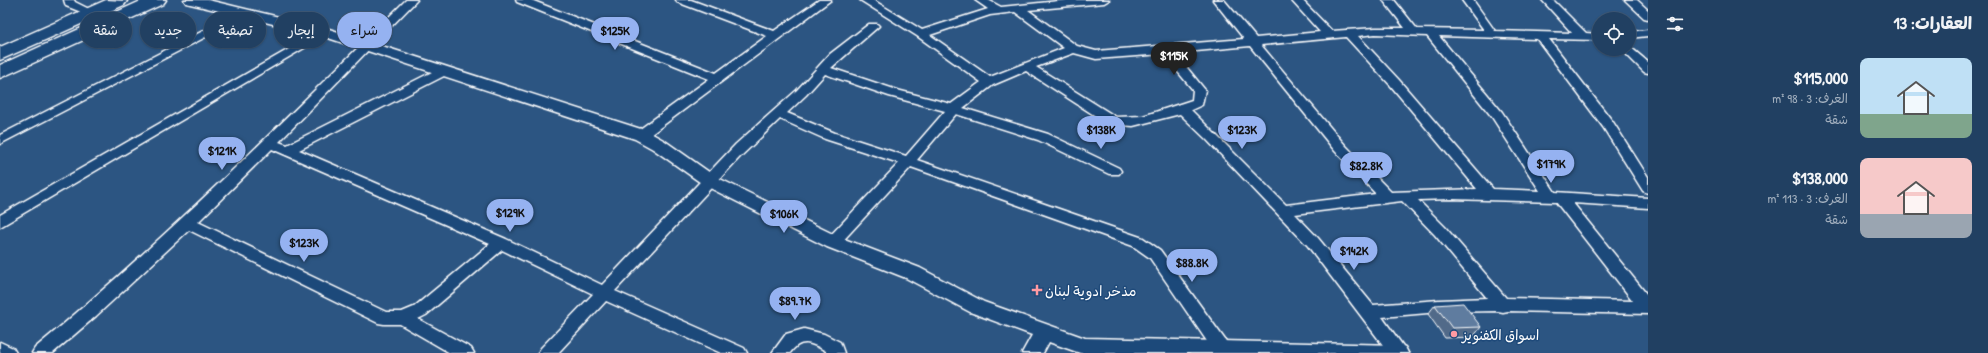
<!DOCTYPE html>
<html lang="ar">
<head>
<meta charset="utf-8">
<style>
  body { margin:0; font-family:"Patrick Hand","Playpen Sans Arabic",sans-serif; background:#294768; color:#f1f3f6; direction:rtl; height:100vh; display:flex; flex-direction:column; font-size:15px; white-space:nowrap }
  * { box-sizing:border-box; margin:0 }
  p { font-size:13px; color:#a2afbe }
  .icon { flex:none; width:22px; height:22px; fill:none; stroke:currentColor; stroke-width:2; stroke-linecap:round; stroke-linejoin:round }
  .map { position:relative; flex:1; overflow:hidden; direction:ltr }
  .panel { display:flex; flex-direction:column; background:#214062; width:340px }
  .panel>* { flex:none }
  .hud { position:absolute; left:12px; top:12px; width:380px; height:36px; direction:rtl; display:flex; gap:8px }
  .controls { position:absolute; left:1592px; top:12px; display:grid; gap:8px }
  .controls a { display:grid; place-items:center; width:44px; height:44px; border-radius:50%; background:#214062; box-shadow:0 1px 3px #0004,0 0 0 1px #3e5977; font-size:20px }
  .price { position:absolute; translate:-50% -34px; padding:0 9px; border-radius:14px; background:#95b2f1; color:#111; font-size:13px; line-height:26px; filter:drop-shadow(0 1px 2px #0008) }
  .price::after { content:''; position:absolute; left:50%; top:24px; width:12px; height:9px; margin-left:-6px; background:inherit; clip-path:polygon(0 0,100% 0,50% 100%) }
  .price.selected { background:#222; color:#fff }
  ul { padding:0; list-style:none }
  li { display:flex; align-items:center; gap:12px; height:100px; padding:0 16px }
  li span { display:grid; place-items:center; flex:none; width:112px; height:80px; border-radius:8px; color:#555 }
  li>.icon { margin-inline-start:auto }
  span .icon { width:48px; height:48px; fill:#fffc; stroke-width:1 }
  li b { font-size:17px }
  h2 { display:flex; justify-content:space-between; align-items:center; height:48px; padding:0 16px; font-size:17px }
  .tag { padding:0 14px; border-radius:18px; background:#214062; box-shadow:0 1px 3px #0004,0 0 0 1px #3e5977; font-size:14px; line-height:36px }
  .tag.selected { background:#95b2f1; color:#111 }
  main { display:flex; flex:1; min-height:0 }
  .map>svg:first-child { display:block }
  .lines { fill:none; stroke-linecap:round; stroke-linejoin:round }
  .minor-casing { stroke:#fff; stroke-width:3 }
  .tertiary-casing { stroke:#fff; stroke-width:3 }
  .trunk-casing { stroke:#fff; stroke-width:3 }
  .minor { fill:#1f4a7a; fill-rule:evenodd }
  .tertiary { fill:#1f4a7a; fill-rule:evenodd }
  .trunk { fill:#1f4a7a; fill-rule:evenodd }
  .wall { fill:#516b89; stroke:#fff }
  .building { fill:#5e7c9f; stroke:#fff }
  .poi-dot { fill:#ff9aa2; stroke:#1f4a7a; stroke-width:1.5 }
  .labels { text-anchor:middle; dominant-baseline:central; stroke-width:3; stroke-linejoin:round; paint-order:stroke }
  .poi-label { font-size:14px; fill:#fff; stroke:#1f4a7a; text-anchor:start }
</style>
</head>
<body>
<main>
<section class="panel">
<h2>العقارات: 13<svg class="icon" aria-label="filters" viewBox="0 0 24 24"><path d="M4 7h16M4 17h16"/><circle cx="9" cy="7" r="2"/><circle cx="15" cy="17" r="2"/></svg></h2>
<ul>
<li><span style="background:linear-gradient(#bfe0f5 70%,#7fa58c 0)"><svg class="icon" aria-label="home" viewBox="0 0 24 24"><path d="M3 11l9-7 9 7M6 9v11h12V9"/></svg></span><div><b>$115,000</b><p>الغرف: 3 · 98 m²</p><p>شقة</p></div></li>
<li><span style="background:linear-gradient(#f6c9c9 70%,#9aa5b1 0)"><svg class="icon" aria-label="home" viewBox="0 0 24 24"><path d="M3 11l9-7 9 7M6 9v11h12V9"/></svg></span><div><b>$138,000</b><p>الغرف: 3 · 113 m²</p><p>شقة</p></div></li>
</ul>
</section>
<div class="map">
<svg width="1648" height="353" viewBox="0 0 1648 353">
  <rect width="100%" height="100%" fill="#2c5582"/>
  <filter id="ink" filterUnits="userSpaceOnUse"><feTurbulence type="fractalNoise" baseFrequency=".025" numOctaves="2"/><feDisplacementMap in="SourceGraphic" scale="8" xChannelSelector="R" yChannelSelector="G"/><feConvolveMatrix kernelMatrix="1 2 1 2 8 2 1 2 1" color-interpolation-filters="sRGB"/></filter>
  <g filter="url(#ink)">
    <g class="lines">
      <g class="minor-casing">
        <path id="minor" d="M64 0H74L75 2 97 13 91 16 66 6Z
          M406 0H417L279 142 287 145 438 69H446L448 72 446 75 299 150 506 239 602 285 736 144 797 90 830 54 869 24H877L879 26 831 68 897 90 951 104 981 82 917 36 860 0H873L922 30 988 9 975 0H988L1001 7 1068 0H1109L1104 3 1028 10 1077 46 1096 51 1244 39 1213 0H1224L1256 38 1320 32 1291 0H1302L1332 31 1375 28H1405L1383 0H1394L1417 29 1484 30 1462 0H1473L1495 31 1572 33 1542 0H1553L1586 33 1599 34V40L1549 39 1613 122 1648 177V193L1643 191 1603 127 1537 39 1439 36 1502 112 1555 192 1648 198V208L1573 203 1648 296V314L1508 311 1503 312 1498 311 1439 312 1382 317 1408 353H1389L1308 246 1207 140 1180 114 1133 126 1108 124 1026 71 993 85 963 108 1048 134 1119 168 1121 171 1119 174H1109L1038 140 956 114 917 160 1143 238 1160 250 1228 344 1230 349 1228 353H1215L1150 258 1133 246 911 167 838 246 833 247 828 246 825 242 828 238 899 163 825 139 780 119 740 157 615 291 744 348 747 353H721L606 301 558 353H538L541 348 593 294 502 250 426 315 418 319 471 348 474 353H450L400 324H384L378 323 189 230 96 316 53 353H32L35 348C166 239 285 120 406 0ZM1015 12 1064 48 990 77 930 35 990 15ZM1375 34 1427 36 1492 117 1540 191 1493 189 1399 80 1358 36ZM1346 37 1391 86 1477 189 1391 192 1345 145 1261 45ZM1250 46 1335 151 1376 194 1286 205 1191 110 1202 105 1205 90 1175 53ZM1074 53 1096 59 1163 54 1193 90 1192 100 1143 116 1116 117 1036 67ZM825 74 889 96 945 111 906 156 835 133 787 113 806 95ZM272 149 490 244 414 307 402 312H386L198 222ZM1451 199 1556 202 1633 301 1506 298 1445 227 1418 200ZM1402 201 1435 235 1487 298 1439 300 1373 305 1318 238 1295 214Z
          M516 0H531L716 73 767 36 677 2 676 0H691L774 31 819 0H831L646 138H636L634 135 636 132 709 79 517 2Z
          M1625 0H1637L1648 10V19L1644 18Z
          M244 10 250 13 248 15 0 144V135Z
          M324 29 330 32 328 34 0 227V215Z
          M1648 30V36L1629 38V32Z
          M1629 46 1648 62V73L1644 72 1621 49H1629Z
          M804 329 824 334 840 342 844 353H826V351C812 343 801 337 790 353H772L786 334Z
          M0 342 13 348 16 353H0Z"/>
      </g>
      <g class="tertiary-casing">
        <path id="tertiary" d="M184 0H208L329 29 647 131 665 141 716 177 839 237 920 268 984 302 1085 338 1398 345 1405 347 1408 353H1080L1049 342 1043 353H1022L1032 335 970 312 906 278 827 247 704 185 653 149 635 139 319 35 186 3Z"/>
      </g>
      <g class="trunk-casing">
        <path id="trunk" d="M106 0 127 1 124 5 0 60V47Z
          M143 0H166L163 4 0 78V65Z"/>
      </g>
      <use href="#minor" class="minor"/>
      <use href="#tertiary" class="tertiary"/>
      <use href="#trunk" class="trunk"/>
    </g>
    <path class="wall" d="M1435 305 1481 327 1473 337 1445 338 1428 314Z"/>
    <path class="building" d="M1463 303 1481 327 1452 328 1435 305Z"/>
  </g>
  <g class="poi-dot">
    <path d="M1035 284h4v4h4v4h-4v4h-4v-4h-4v-4h4z"/>
    <circle cx="1454" cy="334" r="4"/>
  </g>
  <g class="labels">
    <g class="poi-label">
      <text x="1045" y="290">مذخر ادوية لبنان</text>
      <text x="1462" y="334">اسواق الكفنويز</text>
    </g>
  </g>
</svg>
<div class="controls">
<a><svg class="icon" aria-label="locate" viewBox="0 0 24 24"><circle cx="12" cy="12" r="6"/><path d="M12 2v4M12 18v4M2 12h4M18 12h4"/></svg></a>
</div>
<b class="price" style="left:615px;top:51px">$125K</b>
<b class="price selected" style="left:1174px;top:76px">$115K</b>
<b class="price" style="left:1101px;top:150px">$138K</b>
<b class="price" style="left:1242px;top:150px">$123K</b>
<b class="price" style="left:222px;top:171px">$121K</b>
<b class="price" style="left:1551px;top:184px">$179K</b>
<b class="price" style="left:1366px;top:186px">$82.8K</b>
<b class="price" style="left:510px;top:233px">$129K</b>
<b class="price" style="left:784px;top:234px">$106K</b>
<b class="price" style="left:304px;top:263px">$123K</b>
<b class="price" style="left:1354px;top:271px">$142K</b>
<b class="price" style="left:1192px;top:283px">$88.8K</b>
<b class="price" style="left:795px;top:321px">$89.7K</b>
<div class="hud">
<a class="tag selected">شراء</a>
<a class="tag">إيجار</a>
<a class="tag">تصفية</a>
<a class="tag">جديد</a>
<a class="tag">شقة</a>
</div>
</div>
</main>
</body>
</html>
